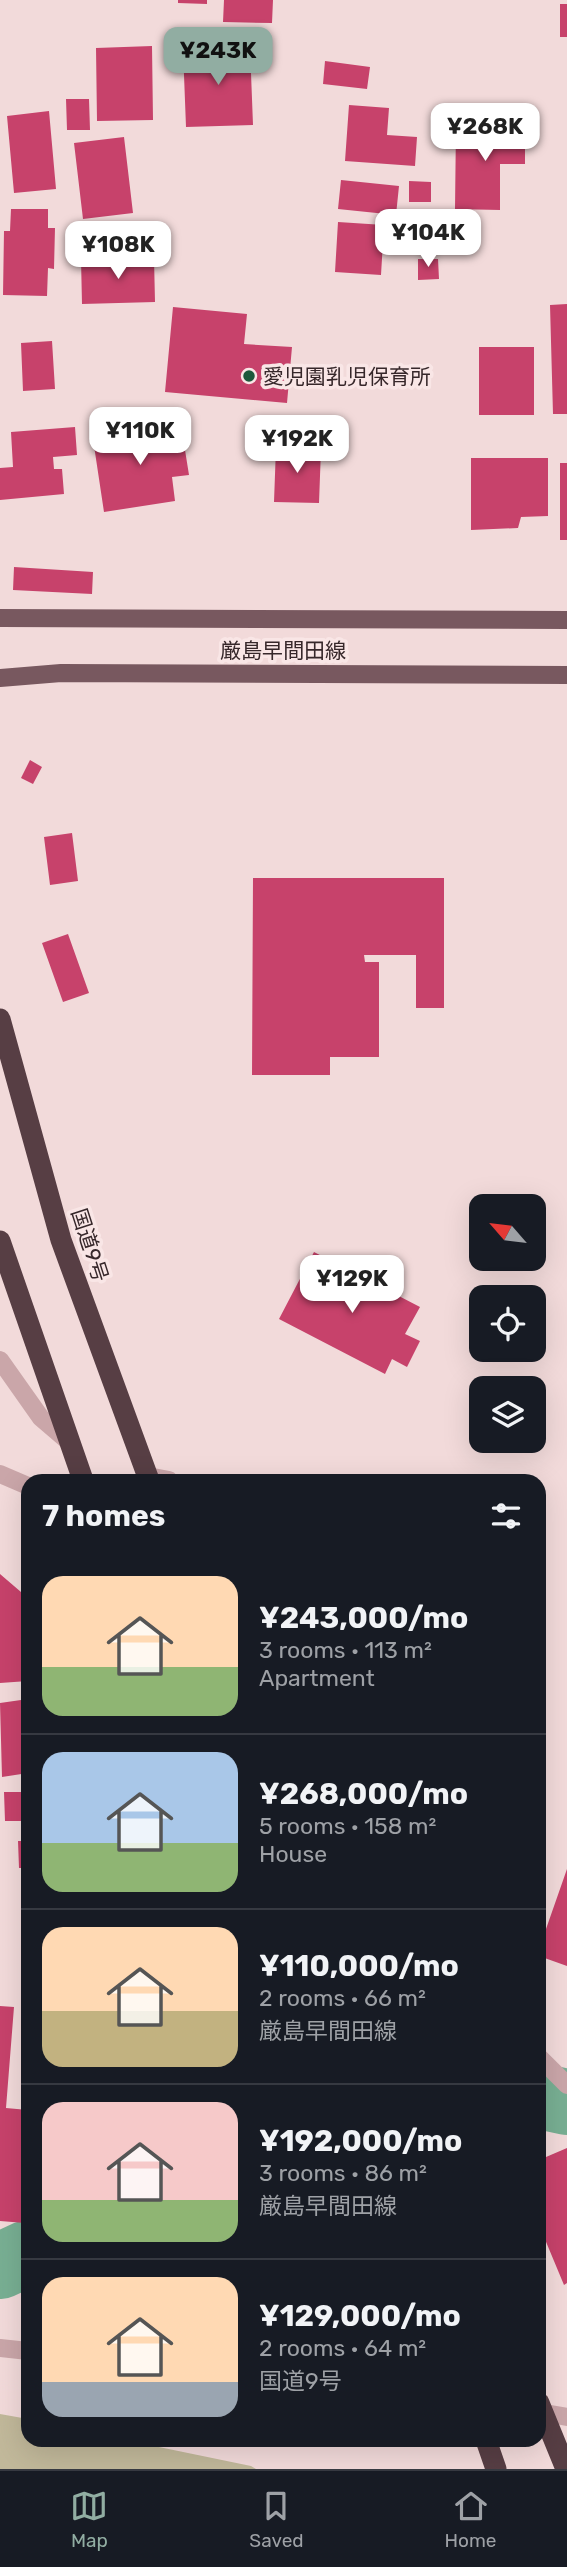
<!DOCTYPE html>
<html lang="en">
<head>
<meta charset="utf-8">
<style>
  body { margin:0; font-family:Rubik,"Noto Sans JP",sans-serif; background:#242831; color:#f1f3f6; height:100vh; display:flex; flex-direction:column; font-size:26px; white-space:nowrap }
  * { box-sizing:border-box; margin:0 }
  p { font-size:23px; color:#9ea1a6 }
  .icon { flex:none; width:38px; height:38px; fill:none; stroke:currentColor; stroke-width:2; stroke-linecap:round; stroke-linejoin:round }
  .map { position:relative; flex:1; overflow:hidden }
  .drawer { position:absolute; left:21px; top:1474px; width:525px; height:973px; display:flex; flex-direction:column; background:#171b24; border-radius:21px; box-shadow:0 7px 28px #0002 }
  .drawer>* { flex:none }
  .needle { width:46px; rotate:298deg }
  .fabs { position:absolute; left:469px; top:1194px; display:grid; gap:14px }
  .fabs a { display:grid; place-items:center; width:77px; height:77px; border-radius:14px; background:#171b24; box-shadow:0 7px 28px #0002; font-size:35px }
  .price { position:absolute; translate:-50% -60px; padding:0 16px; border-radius:14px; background:#fff; color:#222; font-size:23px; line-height:46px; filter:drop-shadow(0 2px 4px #0008) }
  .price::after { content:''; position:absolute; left:50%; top:42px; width:21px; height:16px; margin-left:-10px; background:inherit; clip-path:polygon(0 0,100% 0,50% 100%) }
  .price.selected { background:#91ada2; color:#111 }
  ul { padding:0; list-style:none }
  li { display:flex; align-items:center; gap:21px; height:175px; padding:0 21px }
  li+li { border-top:2px solid #363941 }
  li span { display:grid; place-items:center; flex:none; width:196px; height:140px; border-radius:21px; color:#555 }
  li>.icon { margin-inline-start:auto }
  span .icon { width:84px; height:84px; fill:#fffc; stroke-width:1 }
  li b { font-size:30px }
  h2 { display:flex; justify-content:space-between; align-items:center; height:84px; padding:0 21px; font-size:30px }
  .tabs { display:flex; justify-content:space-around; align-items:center; height:98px; border-top:2px solid #363941; background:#171b24; font-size:19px; color:#9ea1a6 }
  .tabs a { display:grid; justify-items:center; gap:4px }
  .tabs .selected { color:#91ada2 }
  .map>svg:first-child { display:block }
  .green { fill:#c1b89a }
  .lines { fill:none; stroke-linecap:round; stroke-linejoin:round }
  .river { stroke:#78af93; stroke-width:66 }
  .building { fill:#c7426b }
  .minor { stroke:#caa6a9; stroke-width:18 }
  .major { stroke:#78585f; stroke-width:18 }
  .highway { stroke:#573e44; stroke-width:21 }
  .poi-dot { fill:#1c583b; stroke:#f9e6e6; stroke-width:2.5 }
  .labels { text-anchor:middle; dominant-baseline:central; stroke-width:7; stroke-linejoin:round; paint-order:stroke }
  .poi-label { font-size:21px; fill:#36272a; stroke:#f9e6e6; text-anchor:start }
  .street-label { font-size:21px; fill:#36272a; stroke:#f9e6e6 }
</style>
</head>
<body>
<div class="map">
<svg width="567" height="2469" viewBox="0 0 567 2469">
  <rect width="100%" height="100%" fill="#f2dada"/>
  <path class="green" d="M0 2414 28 2419V2440H125L251 2466 256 2469H0Z"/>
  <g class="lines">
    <path class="river" d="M539 2096 567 2102
      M0 2266 28 2253"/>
  </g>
  <path class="building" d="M178 0H207V4L178 3Z
    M224 0H273L272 23 223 22Z
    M560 4H567V37H560Z
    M152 46 153 120 97 121 96 48Z
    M250 47 253 125 186 127 183 49Z
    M325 61 370 67 367 89 323 84Z
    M66 99H89L90 130H67Z
    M349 105 389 108 387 135 417 137 415 166 345 161Z
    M49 111 56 189 14 193 7 116Z
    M456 125 525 126V164H500V210L455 209Z
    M124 137 133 213 83 219 74 143Z
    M341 180 399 186 396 215 338 209Z
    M409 181 431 182V202H409Z
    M11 209H48V228H55L54 269 48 268 47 296 3 295 4 231H10Z
    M338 222 384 225 381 275 335 272Z
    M154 258 155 302 82 304 81 259Z
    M418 259H438L439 279 418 280Z
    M567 304V414H553L550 305Z
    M173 307 247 314 244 344 292 347 287 403 165 392Z
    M52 341 55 389 23 391 21 343Z
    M479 347H534V415H479Z
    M181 425 189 475 172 477 175 501 104 512 93 439Z
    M75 427 77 455 53 457 54 469H62L64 494 0 500V468L13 467 11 432Z
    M276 447 321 449 319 503 274 502Z
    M471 458H548V516L521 517 518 528 471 530Z
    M560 463H567V540H560Z
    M14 567 93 572 92 594 13 590Z
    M30 760 42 767 33 784 21 778Z
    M72 833 78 881 50 885 44 837Z
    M253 878H444V1008H416V955H364L365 962H379V1057H330V1075H252Z
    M68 934 89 993 63 1002 42 943Z
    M314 1252 420 1307 405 1334 420 1341 407 1367 392 1359 385 1374 279 1319Z
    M0 1574 28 1598V1681L0 1683Z
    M28 1699V1773L2 1777 0 1703Z
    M4 1792H28V1821H5Z
    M18 1841H28V1868H19Z
    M567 1869V1966L539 1956V1949Z
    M0 2006 14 2007 6 2108 28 2110V2189L25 2223 0 2221Z
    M567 2148V2283L564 2285 539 2225V2160Z"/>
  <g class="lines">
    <path class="minor" d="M0 1360 41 1418 69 1442
      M0 1474 28 1486
      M148 1476 169 1480
      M539 2057 567 2085
      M0 2348 28 2351
      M539 2412 567 2417"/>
    <path class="major" d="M0 618 567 620
      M0 678 61 673 567 675"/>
    <path class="highway" d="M0 1019 61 1240 149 1480
      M0 1241 83 1480
      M539 2403 566 2469
      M486 2440 496 2469"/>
  </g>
  <circle class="poi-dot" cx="249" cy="376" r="7"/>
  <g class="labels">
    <g class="poi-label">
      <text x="263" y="376">愛児園乳児保育所</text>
    </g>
    <g class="street-label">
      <text x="283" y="650">厳島早間田線</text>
      <text transform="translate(90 1245) rotate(72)">国道9号</text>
    </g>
  </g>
</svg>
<div class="fabs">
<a><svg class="needle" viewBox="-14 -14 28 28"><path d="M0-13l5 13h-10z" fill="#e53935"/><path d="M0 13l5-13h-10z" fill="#9ea1a6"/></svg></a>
<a><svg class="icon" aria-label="locate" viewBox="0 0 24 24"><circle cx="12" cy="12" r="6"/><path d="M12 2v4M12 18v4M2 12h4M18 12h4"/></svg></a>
<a><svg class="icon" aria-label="layers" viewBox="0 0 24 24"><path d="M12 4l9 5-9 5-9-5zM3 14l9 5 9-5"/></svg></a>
</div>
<b class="price selected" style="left:218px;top:87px">¥243K</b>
<b class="price" style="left:485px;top:163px">¥268K</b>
<b class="price" style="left:428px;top:269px">¥104K</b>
<b class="price" style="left:118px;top:281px">¥108K</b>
<b class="price" style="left:140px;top:467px">¥110K</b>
<b class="price" style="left:297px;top:475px">¥192K</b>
<b class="price" style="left:352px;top:1315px">¥129K</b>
<section class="drawer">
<h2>7 homes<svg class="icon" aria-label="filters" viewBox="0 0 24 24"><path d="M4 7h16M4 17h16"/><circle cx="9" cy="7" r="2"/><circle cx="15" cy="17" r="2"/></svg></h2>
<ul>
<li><span style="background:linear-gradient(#ffd9b3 65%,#8fb573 0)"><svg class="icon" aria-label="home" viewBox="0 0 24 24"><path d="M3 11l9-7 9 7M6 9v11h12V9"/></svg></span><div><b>¥243,000/mo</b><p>3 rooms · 113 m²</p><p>Apartment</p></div></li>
<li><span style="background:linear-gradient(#a9c7e8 65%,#8fb573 0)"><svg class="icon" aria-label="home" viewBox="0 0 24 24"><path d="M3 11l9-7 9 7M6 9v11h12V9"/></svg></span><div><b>¥268,000/mo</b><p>5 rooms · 158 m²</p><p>House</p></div></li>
<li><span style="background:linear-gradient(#ffd9b3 60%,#c2b280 0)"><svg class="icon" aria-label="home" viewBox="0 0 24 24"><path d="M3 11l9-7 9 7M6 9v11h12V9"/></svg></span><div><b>¥110,000/mo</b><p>2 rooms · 66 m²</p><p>厳島早間田線</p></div></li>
<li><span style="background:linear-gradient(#f6c9c9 70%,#8fb573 0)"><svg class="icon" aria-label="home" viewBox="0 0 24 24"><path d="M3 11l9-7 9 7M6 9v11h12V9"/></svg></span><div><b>¥192,000/mo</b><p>3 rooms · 86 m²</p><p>厳島早間田線</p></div></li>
<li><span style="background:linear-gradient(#ffd9b3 75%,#9aa5b1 0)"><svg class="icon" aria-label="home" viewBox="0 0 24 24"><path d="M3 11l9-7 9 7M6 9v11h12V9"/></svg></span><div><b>¥129,000/mo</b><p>2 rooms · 64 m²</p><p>国道9号</p></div></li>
</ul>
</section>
</div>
<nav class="tabs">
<a class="selected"><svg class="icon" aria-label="map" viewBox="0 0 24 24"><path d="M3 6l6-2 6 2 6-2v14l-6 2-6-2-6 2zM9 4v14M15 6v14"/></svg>Map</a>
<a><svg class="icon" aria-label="saved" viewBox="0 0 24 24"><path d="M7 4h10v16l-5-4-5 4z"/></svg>Saved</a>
<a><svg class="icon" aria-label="home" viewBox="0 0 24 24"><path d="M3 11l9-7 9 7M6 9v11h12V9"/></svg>Home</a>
</nav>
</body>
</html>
